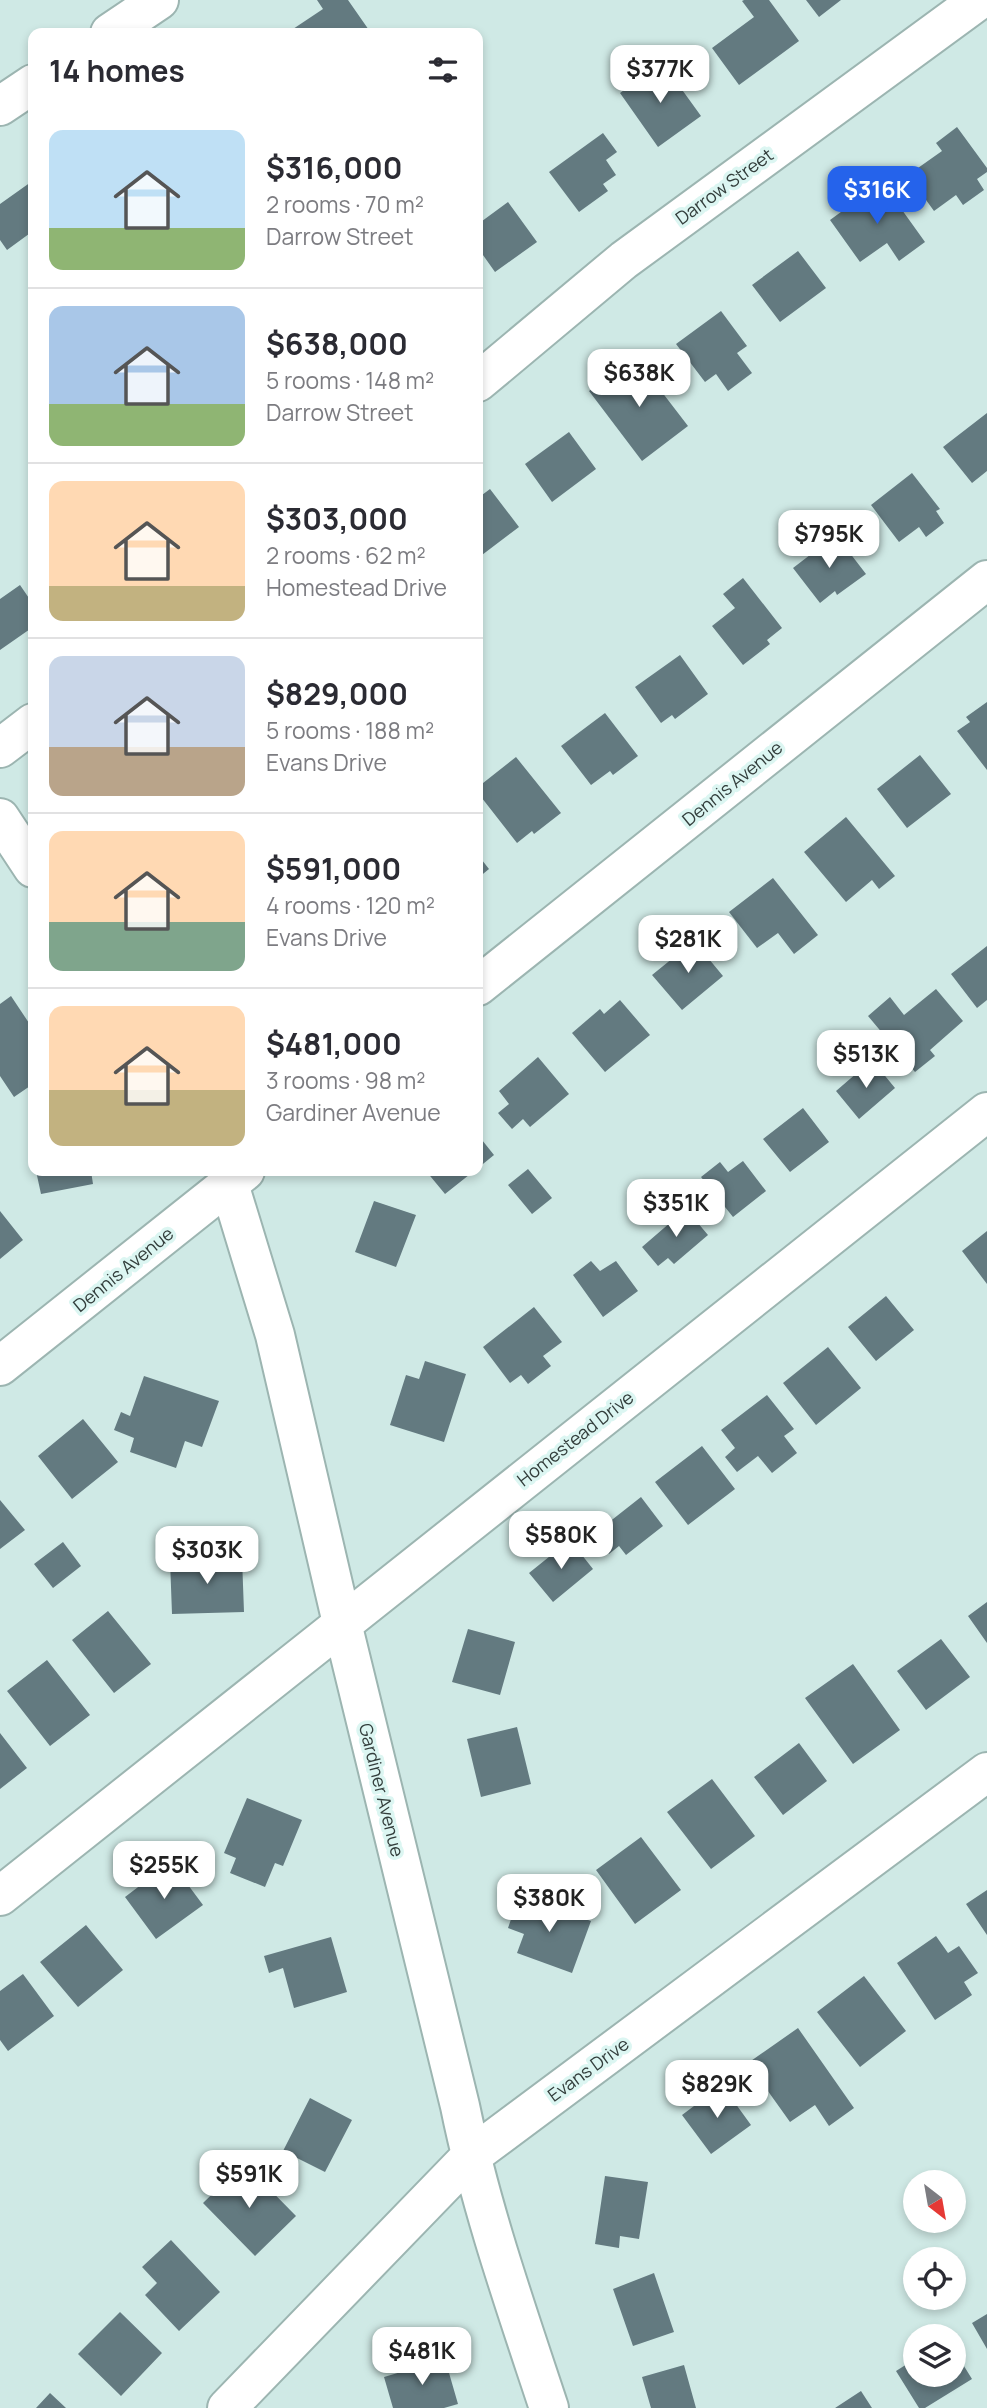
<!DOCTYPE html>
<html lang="en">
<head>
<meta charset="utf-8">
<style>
  body { margin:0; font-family:Manrope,sans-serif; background:#f7f7f7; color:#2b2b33; height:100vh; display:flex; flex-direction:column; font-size:26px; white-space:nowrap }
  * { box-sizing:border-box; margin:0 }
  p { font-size:23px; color:#7c7c81 }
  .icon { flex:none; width:38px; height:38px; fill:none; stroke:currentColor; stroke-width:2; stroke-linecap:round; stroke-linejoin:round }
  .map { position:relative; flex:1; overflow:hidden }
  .side { position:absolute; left:28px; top:28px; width:455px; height:1148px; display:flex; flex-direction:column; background:#fff; border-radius:14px; box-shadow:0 4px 10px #0003 }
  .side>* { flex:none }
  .needle { width:46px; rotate:149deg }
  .controls { position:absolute; left:903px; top:2170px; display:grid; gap:14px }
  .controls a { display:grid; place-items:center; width:63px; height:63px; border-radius:50%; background:#fff; box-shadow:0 4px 10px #0003; font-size:35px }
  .price { position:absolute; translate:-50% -60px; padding:0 16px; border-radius:14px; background:#fff; color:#222; font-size:23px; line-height:46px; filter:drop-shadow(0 2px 4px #0008) }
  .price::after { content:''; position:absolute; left:50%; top:42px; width:21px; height:16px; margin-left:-10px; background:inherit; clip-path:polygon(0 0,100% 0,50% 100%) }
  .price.active { background:#2563eb; color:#fff }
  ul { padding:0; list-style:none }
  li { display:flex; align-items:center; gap:21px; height:175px; padding:0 21px }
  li+li { border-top:2px solid #e1e1e2 }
  li span { display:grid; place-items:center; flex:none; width:196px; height:140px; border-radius:14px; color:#555 }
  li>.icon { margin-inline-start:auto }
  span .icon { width:84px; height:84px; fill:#fffc; stroke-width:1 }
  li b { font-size:30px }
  h2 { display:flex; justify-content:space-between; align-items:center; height:84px; padding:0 21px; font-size:30px }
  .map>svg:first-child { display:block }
  .building { fill:#637a80 }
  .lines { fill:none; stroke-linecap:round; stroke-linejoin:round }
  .street-casing { stroke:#9cb5b1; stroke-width:42 }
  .secondary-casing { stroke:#9cb5b1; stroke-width:42 }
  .street { stroke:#fff; stroke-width:38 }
  .secondary { stroke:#fff; stroke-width:38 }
  .labels { text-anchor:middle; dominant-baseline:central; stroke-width:7; stroke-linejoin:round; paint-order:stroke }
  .street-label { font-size:18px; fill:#333e3c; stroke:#dcf6f2 }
</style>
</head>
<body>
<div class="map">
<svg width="987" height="2408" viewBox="0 0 987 2408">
  <rect width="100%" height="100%" fill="#cfe9e5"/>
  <path class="building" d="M317 0H348L371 33H292L290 31 323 9Z
    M744 0H769L799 41 739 85 712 48 754 17 742 1Z
    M806 0H841L819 17Z
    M662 62 701 116 658 147 620 93Z
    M957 127 987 168V172L977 179 984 190 963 205 956 195 934 211 908 175 942 151 936 143Z
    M603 133 617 152 606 160 616 175 603 184 608 191 579 212 549 172Z
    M31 182 33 231 7 250 0 240V204Z
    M882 182 925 242 899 261 887 243 860 262 830 220Z
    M508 202 537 242 495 272 478 248V224Z
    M798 251 826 288 780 322 752 285Z
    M721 311 747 346 737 353 752 373 728 391 716 374 705 382 676 344Z
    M635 357 688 426 642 461 589 391Z
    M987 413V471L972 483 943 447Z
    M569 432 596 469 552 502 525 464Z
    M912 473 940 509 936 511 944 523 926 537 919 527 899 542 871 505Z
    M490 489 519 527 478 558V498Z
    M836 535 866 574 837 595 835 591 820 603 793 568Z
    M743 578 782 628 767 640 770 644 743 665 712 626 735 608 723 594Z
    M20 585 33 604V627L0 650V599Z
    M680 655 708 694 675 719 672 715 661 723 635 687Z
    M987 702V770L957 731 970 722 966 717Z
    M605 713 638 756 613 775 610 771 591 785 561 746Z
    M920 755 951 794 907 828 877 789Z
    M516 757 561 813 534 834 532 831 517 843 478 793V787Z
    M846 817 895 876 879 889 872 880 846 902 804 852Z
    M478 855 489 869 478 878Z
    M773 878 818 935 794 954 778 933 757 948 729 912Z
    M694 941 723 976 682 1010 652 975Z
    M987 946V1000L977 1008 951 974Z
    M936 989 963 1021 930 1050 935 1056 915 1072 868 1016 890 997 904 1015Z
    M11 996 33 1029V1084L14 1097 0 1076V1004Z
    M620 1000 650 1035 605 1072 572 1033 600 1009 604 1014Z
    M538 1057 569 1094 530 1127 523 1119 512 1129 498 1113 509 1104 499 1091Z
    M872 1060 895 1088 859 1119 836 1091Z
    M803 1108 829 1142 790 1172 763 1139Z
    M478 1135 494 1155 478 1168Z
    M743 1161 766 1191 733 1217 701 1177 720 1162 728 1172Z
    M528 1169 552 1198 532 1214 508 1185Z
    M36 1171H91L93 1184 41 1194Z
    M426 1171H474L445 1194Z
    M374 1201 416 1215 396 1267 355 1252Z
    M686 1209 708 1235 674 1264 668 1258 658 1266 642 1247Z
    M0 1211 23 1240 0 1259Z
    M987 1231V1284L962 1251Z
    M591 1261 600 1271 616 1261 638 1291 603 1317 573 1275Z
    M886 1296 914 1330 876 1361 848 1327Z
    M534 1307 562 1342 543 1356 551 1366 528 1384 521 1375 510 1383 483 1347Z
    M828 1347 861 1388 816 1425 783 1383Z
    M425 1361 466 1374 444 1442 390 1425 406 1375 419 1379Z
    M144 1376 219 1401 202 1447 185 1441 176 1468 130 1452 134 1438 114 1430 121 1412 130 1416Z
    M767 1395 794 1429 784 1436 797 1453 772 1473 758 1456 737 1472 725 1457 735 1448 721 1430Z
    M83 1419 118 1462 72 1499 38 1456Z
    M702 1446 735 1489 688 1525 655 1482Z
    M641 1497 663 1526 626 1555 619 1546 609 1554 594 1534Z
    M0 1500 25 1530 0 1549Z
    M570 1540 593 1569 553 1602 529 1573Z
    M63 1542 81 1566 53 1588 34 1564Z
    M242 1558 244 1612 172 1614 170 1560Z
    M987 1602V1643L968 1616Z
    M108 1611 151 1664 114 1693 72 1640Z
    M468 1629 515 1642 500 1695 452 1682Z
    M941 1639 970 1677 926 1710 897 1671Z
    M47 1660 90 1715 50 1746 7 1691Z
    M853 1664 900 1730 853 1764 805 1698Z
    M517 1727 531 1784 481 1797 467 1739Z
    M0 1733 27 1768 0 1789Z
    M799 1743 827 1781 783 1815 754 1777Z
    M712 1779 755 1836 711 1869 667 1812Z
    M247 1798 302 1820 283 1866 275 1863 265 1887 230 1873 236 1858 224 1853Z
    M641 1837 681 1890 635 1924 596 1870Z
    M171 1862 203 1905 156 1939 125 1897Z
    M987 1890V1935L966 1904Z
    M519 1896 591 1921 572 1973 517 1953 524 1934 508 1928Z
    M86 1925 123 1970 78 2007 40 1962Z
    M936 1936 948 1953 959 1946 978 1973 964 1982 972 1995 935 2020 897 1963Z
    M331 1937 347 1992 294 2008 283 1968 269 1973 264 1956Z
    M23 1974 54 2016 8 2051 0 2040V1991Z
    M864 1976 906 2031 860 2067 817 2012Z
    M798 2028 854 2108 829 2126 815 2105 790 2122 748 2063Z
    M722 2085 751 2125 711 2154 682 2115Z
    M310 2098 352 2120 325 2172 283 2151Z
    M244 2163 296 2216 255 2256 203 2203Z
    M605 2176 648 2182 639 2239 620 2236 619 2248 595 2244Z
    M171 2240 220 2292 179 2331 145 2295 157 2283 142 2267Z
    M654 2273 674 2332 633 2346 613 2289Z
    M120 2312 162 2353 121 2396 78 2354Z
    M987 2314V2349L972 2323Z
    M954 2350 972 2379 925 2408H919L896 2371 915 2359V2375H954Z
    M445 2359 458 2404 444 2408H393L384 2377Z
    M684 2365 696 2408H651L642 2377Z
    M861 2391 872 2408H835Z
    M50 2393 66 2408H36Z"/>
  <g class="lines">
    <g class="street-casing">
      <path id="street" d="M110 33 159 0
        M0 106 33 84
        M478 382 624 260 979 0
        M0 748 33 723
        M229 1184 275 1335 342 1623 460 2106C481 2209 516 2308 549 2408
        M0 1896 987 1112
        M227 2408 470 2157 987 1772"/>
    </g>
    <g class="secondary-casing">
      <path id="secondary" d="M0 818 33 868
        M478 986 987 580
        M0 1366 245 1171"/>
    </g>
    <use href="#street" class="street"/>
    <use href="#secondary" class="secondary"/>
  </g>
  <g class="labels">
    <g class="street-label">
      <text transform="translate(724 186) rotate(-36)">Darrow Street</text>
      <text transform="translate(732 783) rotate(-39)">Dennis Avenue</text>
      <text transform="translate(123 1269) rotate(-39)">Dennis Avenue</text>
      <text transform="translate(575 1438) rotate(-38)">Homestead Drive</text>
      <text transform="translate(382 1790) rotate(76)">Gardiner Avenue</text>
      <text transform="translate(588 2069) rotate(-36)">Evans Drive</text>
    </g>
  </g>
</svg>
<div class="controls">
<a><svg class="needle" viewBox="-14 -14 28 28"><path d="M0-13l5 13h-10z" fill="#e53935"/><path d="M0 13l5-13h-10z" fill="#7c7c81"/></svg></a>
<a><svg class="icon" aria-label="locate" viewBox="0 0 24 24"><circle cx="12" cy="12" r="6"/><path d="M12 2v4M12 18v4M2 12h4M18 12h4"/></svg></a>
<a><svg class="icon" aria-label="layers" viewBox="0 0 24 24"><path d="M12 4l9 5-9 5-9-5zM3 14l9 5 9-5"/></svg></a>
</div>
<b class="price" style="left:660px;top:105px">$377K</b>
<b class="price active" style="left:877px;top:226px">$316K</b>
<b class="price" style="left:639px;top:409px">$638K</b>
<b class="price" style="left:829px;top:570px">$795K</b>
<b class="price" style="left:688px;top:975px">$281K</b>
<b class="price" style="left:866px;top:1090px">$513K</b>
<b class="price" style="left:676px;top:1239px">$351K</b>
<b class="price" style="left:561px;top:1571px">$580K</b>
<b class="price" style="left:207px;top:1586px">$303K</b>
<b class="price" style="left:164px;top:1901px">$255K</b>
<b class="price" style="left:549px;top:1934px">$380K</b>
<b class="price" style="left:717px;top:2120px">$829K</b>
<b class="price" style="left:249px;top:2210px">$591K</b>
<b class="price" style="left:422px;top:2387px">$481K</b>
<section class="side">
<h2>14 homes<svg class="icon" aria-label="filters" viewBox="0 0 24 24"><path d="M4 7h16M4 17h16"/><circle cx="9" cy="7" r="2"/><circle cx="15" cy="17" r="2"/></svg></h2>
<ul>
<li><span style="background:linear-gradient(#bfe0f5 70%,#8fb573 0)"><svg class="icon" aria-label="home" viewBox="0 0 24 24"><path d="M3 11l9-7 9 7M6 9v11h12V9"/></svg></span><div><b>$316,000</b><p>2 rooms · 70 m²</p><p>Darrow Street</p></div></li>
<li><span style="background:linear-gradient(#a9c7e8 70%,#8fb573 0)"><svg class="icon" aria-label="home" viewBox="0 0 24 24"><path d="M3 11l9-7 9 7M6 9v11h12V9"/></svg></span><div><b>$638,000</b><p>5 rooms · 148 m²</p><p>Darrow Street</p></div></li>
<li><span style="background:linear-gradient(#ffd9b3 75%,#c2b280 0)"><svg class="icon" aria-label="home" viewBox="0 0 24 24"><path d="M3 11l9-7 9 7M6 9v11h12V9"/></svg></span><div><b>$303,000</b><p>2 rooms · 62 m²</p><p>Homestead Drive</p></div></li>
<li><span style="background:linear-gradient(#c9d6e8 65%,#b9a48a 0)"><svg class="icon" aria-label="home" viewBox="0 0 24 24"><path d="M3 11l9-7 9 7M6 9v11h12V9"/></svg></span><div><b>$829,000</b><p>5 rooms · 188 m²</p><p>Evans Drive</p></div></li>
<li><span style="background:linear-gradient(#ffd9b3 65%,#7fa58c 0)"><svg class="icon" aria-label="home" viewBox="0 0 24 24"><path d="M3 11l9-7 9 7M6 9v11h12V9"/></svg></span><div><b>$591,000</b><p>4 rooms · 120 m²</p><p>Evans Drive</p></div></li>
<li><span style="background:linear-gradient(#ffd9b3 60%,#c2b280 0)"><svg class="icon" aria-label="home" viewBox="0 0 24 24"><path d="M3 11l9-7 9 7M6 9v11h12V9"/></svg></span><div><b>$481,000</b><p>3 rooms · 98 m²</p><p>Gardiner Avenue</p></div></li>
</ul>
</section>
</div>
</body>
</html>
